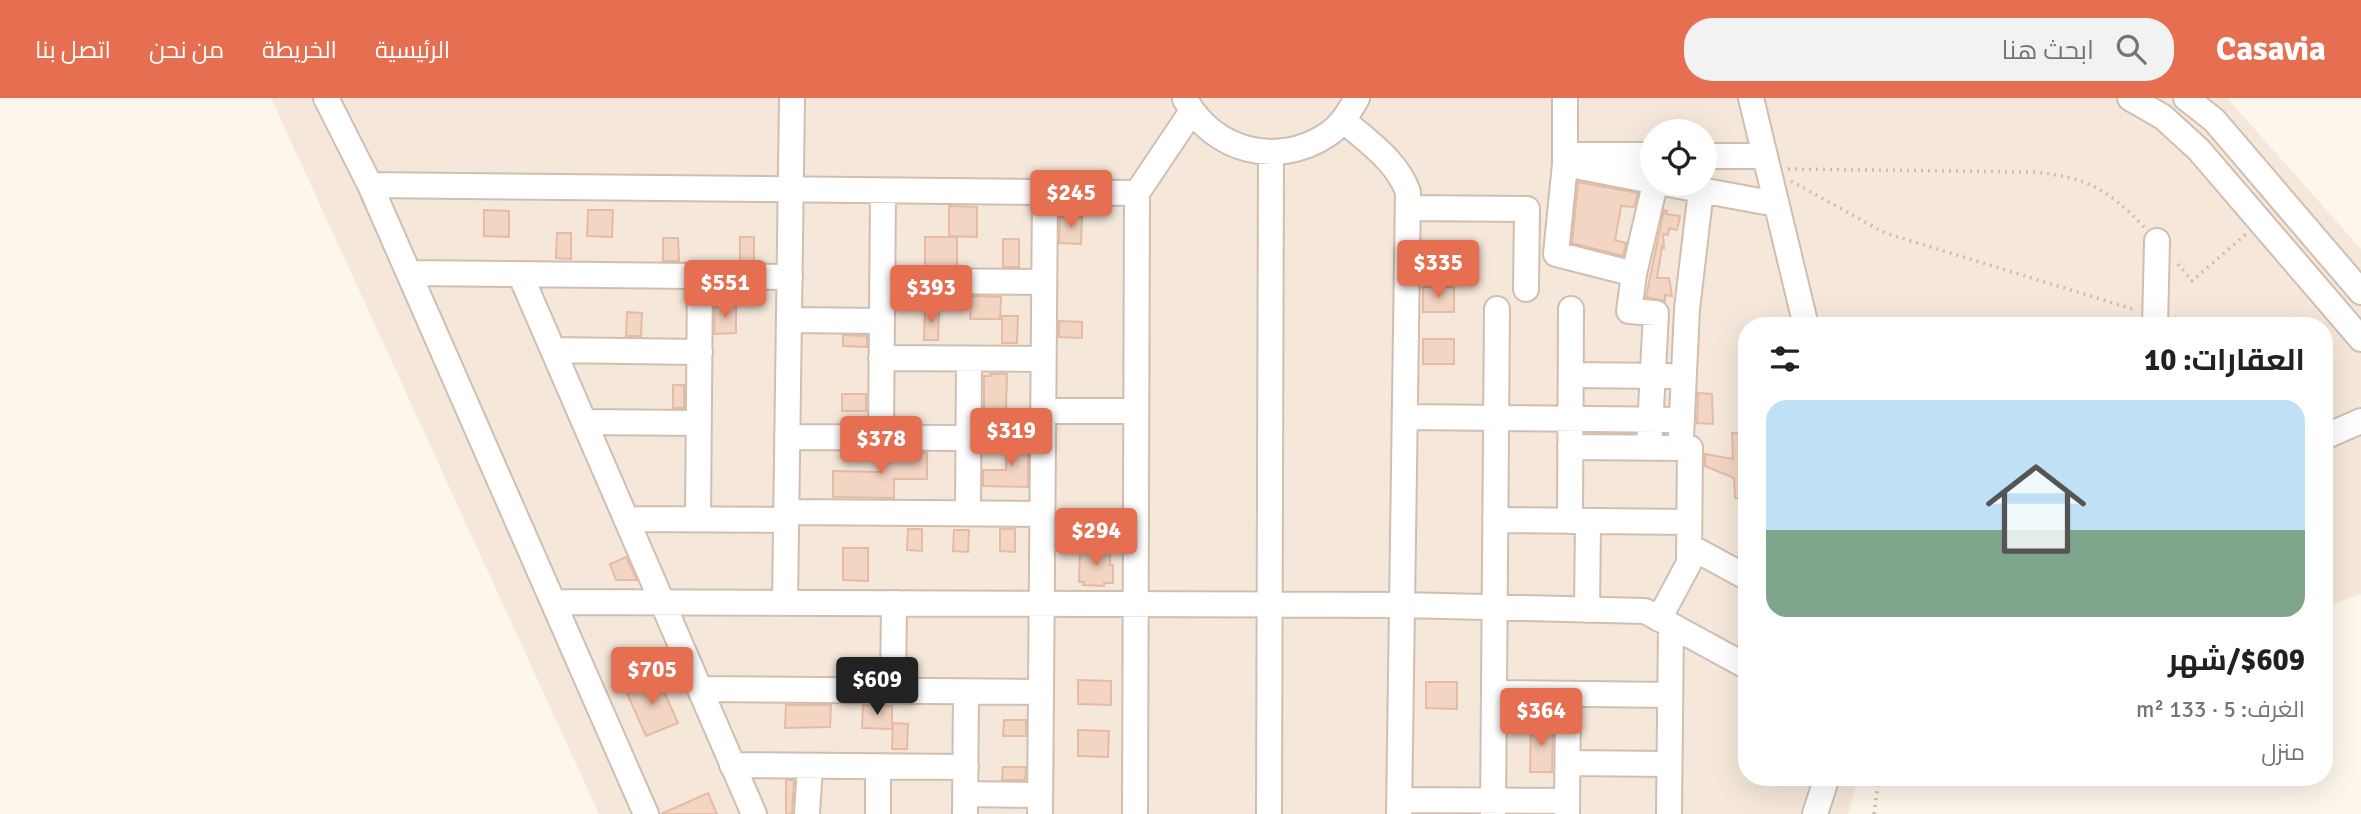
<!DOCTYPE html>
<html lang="ar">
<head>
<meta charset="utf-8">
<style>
  body { margin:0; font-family:Signika,Cairo,sans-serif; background:#f2f2f2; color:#202124; direction:rtl; height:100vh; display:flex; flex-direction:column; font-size:26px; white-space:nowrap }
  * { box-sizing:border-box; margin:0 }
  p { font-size:23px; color:#757577 }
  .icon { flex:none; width:38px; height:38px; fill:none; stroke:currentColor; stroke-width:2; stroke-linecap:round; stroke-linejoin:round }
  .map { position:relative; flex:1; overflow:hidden; direction:ltr }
  .drawer { position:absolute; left:1738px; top:219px; width:595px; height:469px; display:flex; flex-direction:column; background:#fff; border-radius:28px; box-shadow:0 7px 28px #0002; direction:rtl }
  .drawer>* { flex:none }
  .buttons { position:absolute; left:1640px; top:21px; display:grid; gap:14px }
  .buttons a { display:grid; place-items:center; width:77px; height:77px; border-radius:50%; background:#fff; box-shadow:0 7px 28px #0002; font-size:35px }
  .price { position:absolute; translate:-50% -60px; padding:0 16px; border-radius:7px; background:#e76f51; color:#fff; font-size:23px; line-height:46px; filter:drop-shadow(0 2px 4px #0008) }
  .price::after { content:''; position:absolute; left:50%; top:42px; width:21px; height:16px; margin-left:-10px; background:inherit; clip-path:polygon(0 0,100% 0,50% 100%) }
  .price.selected { background:#222; color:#fff }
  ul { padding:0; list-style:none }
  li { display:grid; align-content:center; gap:14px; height:371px; padding:0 28px }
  li span { display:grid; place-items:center; height:217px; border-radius:21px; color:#555 }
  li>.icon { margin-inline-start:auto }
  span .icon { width:126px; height:126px; fill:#fffc; stroke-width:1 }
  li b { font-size:30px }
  h2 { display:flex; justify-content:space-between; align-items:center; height:84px; padding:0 28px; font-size:30px }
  header { display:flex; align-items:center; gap:42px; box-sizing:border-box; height:98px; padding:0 35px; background:#e76f51; color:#fff }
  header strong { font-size:33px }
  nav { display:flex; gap:38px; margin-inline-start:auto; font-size:24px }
  .search { width:490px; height:63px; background:#f2f2f2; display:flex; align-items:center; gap:18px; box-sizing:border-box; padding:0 24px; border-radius:28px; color:#757577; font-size:26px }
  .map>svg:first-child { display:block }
  .residential { fill:#f5e8da; fill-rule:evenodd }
  .building { fill:#f3d5c3; stroke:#e6bba3; stroke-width:2 }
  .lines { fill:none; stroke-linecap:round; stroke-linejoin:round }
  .minor-casing { stroke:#d1beb0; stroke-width:28 }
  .path { stroke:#d9b8a5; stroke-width:3.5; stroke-dasharray:2 5; stroke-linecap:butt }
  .minor { stroke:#fff; stroke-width:24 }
</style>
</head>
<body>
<header>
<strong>Casavia</strong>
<div class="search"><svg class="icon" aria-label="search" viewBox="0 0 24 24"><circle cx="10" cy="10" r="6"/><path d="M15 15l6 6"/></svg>ابحث هنا</div>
<nav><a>الرئيسية</a><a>الخريطة</a><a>من نحن</a><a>اتصل بنا</a></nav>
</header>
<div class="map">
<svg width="2361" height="716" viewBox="0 0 2361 716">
  <rect width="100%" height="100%" fill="#fdf6ec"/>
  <path class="residential" d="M271 0H2227L2361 151V496L2324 509V228H1746V679H1858L1848 716H599ZM1652 33H1704V86H1652Z"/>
  <path class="building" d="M1578 84 1638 95 1634 109 1621 108 1615 142 1626 145 1623 158 1572 145Z
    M949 108 977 109V139L949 138Z
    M484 112 509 113V139L484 138Z
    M588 112H613L612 139 587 138Z
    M1664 112 1667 113 1666 116 1680 118 1677 132 1669 130 1668 137 1663 136 1664 150 1662 149 1657 180H1669L1672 198 1665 197V203L1646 199Z
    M1060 119H1082L1081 146 1059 145Z
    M557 135H571V161L556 160Z
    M740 139H754V163H740Z
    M925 139H957V169L925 168Z
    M663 140H678L679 163H663Z
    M1003 141H1019V169H1003Z
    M1423 189H1454V214H1423Z
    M971 198 1001 199 1000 221H970Z
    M736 207V235L714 236 715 208Z
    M925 212H939L938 242H924Z
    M627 214 642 215 641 238H626Z
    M1002 218H1018L1017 245H1002Z
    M1059 223 1082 224V240L1059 239Z
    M843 237 867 238V249L843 248Z
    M1423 241H1454V266H1423Z
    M990 276H1007L1006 311H984V278H991Z
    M673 287H684V310H673Z
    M1698 295 1712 296 1713 326 1697 325Z
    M842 296H866V313H842Z
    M1732 335H1746V400H1735L1734 380 1705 368V356L1733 361Z
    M1007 342 1028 343V389L983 388V372H1006Z
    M881 354 927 355V381H894V400L833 399V373L881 374Z
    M908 431H922V453L907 452Z
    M1000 431H1015V454L1000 453Z
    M954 432H969L968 454 953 453Z
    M843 450H868V483L843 482Z
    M1080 452 1110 453V467H1113V485H1104V488L1083 487 1084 484H1079Z
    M626 459 637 482H616L610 466Z
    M658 580 678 625 646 638 626 593Z
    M1078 582 1111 583V607L1078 606Z
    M1426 584H1457V611L1426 610Z
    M786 607H831L830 629 785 630Z
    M863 607 892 608V631L862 630Z
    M1004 622H1026V638H1003Z
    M893 625 908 626 907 651H892Z
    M1531 625 1553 626 1552 674H1530Z
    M1078 632 1109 633 1108 659 1078 658Z
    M1003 669H1026L1025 682H1002Z
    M786 682H794L792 716H786Z
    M708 695 717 716H661Z"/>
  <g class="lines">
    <g class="minor-casing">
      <path id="minor" d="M326 0 370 87 646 716
        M1565 0V66L1556 156 1634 176
        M1751 0 1806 228
        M2130 0 2163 19 2199 52 2361 241
        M2186 0 2214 22 2361 194
        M1185 1C1213 53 1277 70 1327 37 1341 28 1349 14 1357 0
        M1343 22C1368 44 1397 63 1408 94L1399 716
        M1576 57H1652
        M1704 58H1765
        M1565 66 1652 83
        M1668 86 1776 106
        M370 87 1137 95
        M1408 110 1527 111 1526 191
        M409 175 790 179
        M520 176 754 716
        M882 183 1044 184
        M789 222 882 223
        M2155 228 2157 143
        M553 252 700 254
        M881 260 1043 261
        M1571 277 1668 278
        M1043 313H1136
        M1406 319 1682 322
        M584 324 699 325
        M787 339 968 340
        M881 339 883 93
        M1681 339 1687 211 1701 92
        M2324 339 2361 323
        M1570 349 1690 350 1689 465 1659 521
        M1649 349 1656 215 1629 213 1634 176 1655 86
        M786 414 1042 416
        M968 416 969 261
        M626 421 786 422
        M698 421 700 178
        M1495 422 1689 424
        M1570 423 1571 211
        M1689 448 1746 479
        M555 504 1403 507 1645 513 1746 568
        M785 505 792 0
        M1587 512 1588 423
        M700 591 1041 594
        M893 593 894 505
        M1494 595 1670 597
        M1568 665 1669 666
        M732 667 966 669
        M965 696 1040 697
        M1400 702 1567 703
        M807 716 810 668
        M878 716V669
        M965 716 966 594
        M1040 716 1045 94
        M1135 716 1137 95 1192 13
        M1269 716 1271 56
        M1493 716 1497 211
        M1567 716 1568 596
        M1669 716 1671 527
        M1815 716 1827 679"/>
    </g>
    <path class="path" d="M1788 71 2033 74C2086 79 2108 91 2144 129
      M1791 83 1885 135 2136 212
      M2178 166 2192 183 2246 136
      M2174 220 2238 228
      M1874 716 1879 679"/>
    <use href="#minor" class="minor"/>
  </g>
</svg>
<div class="buttons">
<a><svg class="icon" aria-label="locate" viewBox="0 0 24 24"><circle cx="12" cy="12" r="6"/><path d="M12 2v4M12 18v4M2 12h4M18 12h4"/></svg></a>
</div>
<b class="price" style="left:1071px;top:132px">$245</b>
<b class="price" style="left:1438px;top:202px">$335</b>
<b class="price" style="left:725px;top:222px">$551</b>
<b class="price" style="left:931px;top:227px">$393</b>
<b class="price" style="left:1011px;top:370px">$319</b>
<b class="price" style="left:881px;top:378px">$378</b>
<b class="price" style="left:1096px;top:470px">$294</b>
<b class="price" style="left:652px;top:609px">$705</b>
<b class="price selected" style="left:877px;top:619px">$609</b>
<b class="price" style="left:1541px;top:650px">$364</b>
<section class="drawer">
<h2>العقارات: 10<svg class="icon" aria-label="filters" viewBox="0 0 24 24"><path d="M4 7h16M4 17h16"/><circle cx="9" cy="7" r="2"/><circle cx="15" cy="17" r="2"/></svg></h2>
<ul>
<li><span style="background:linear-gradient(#bfe0f5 60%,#7fa58c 0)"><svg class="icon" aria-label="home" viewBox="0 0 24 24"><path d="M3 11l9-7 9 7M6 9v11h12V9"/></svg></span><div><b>$609/شهر</b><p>الغرف: 5 · 133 m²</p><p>منزل</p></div></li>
</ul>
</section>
</div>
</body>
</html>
